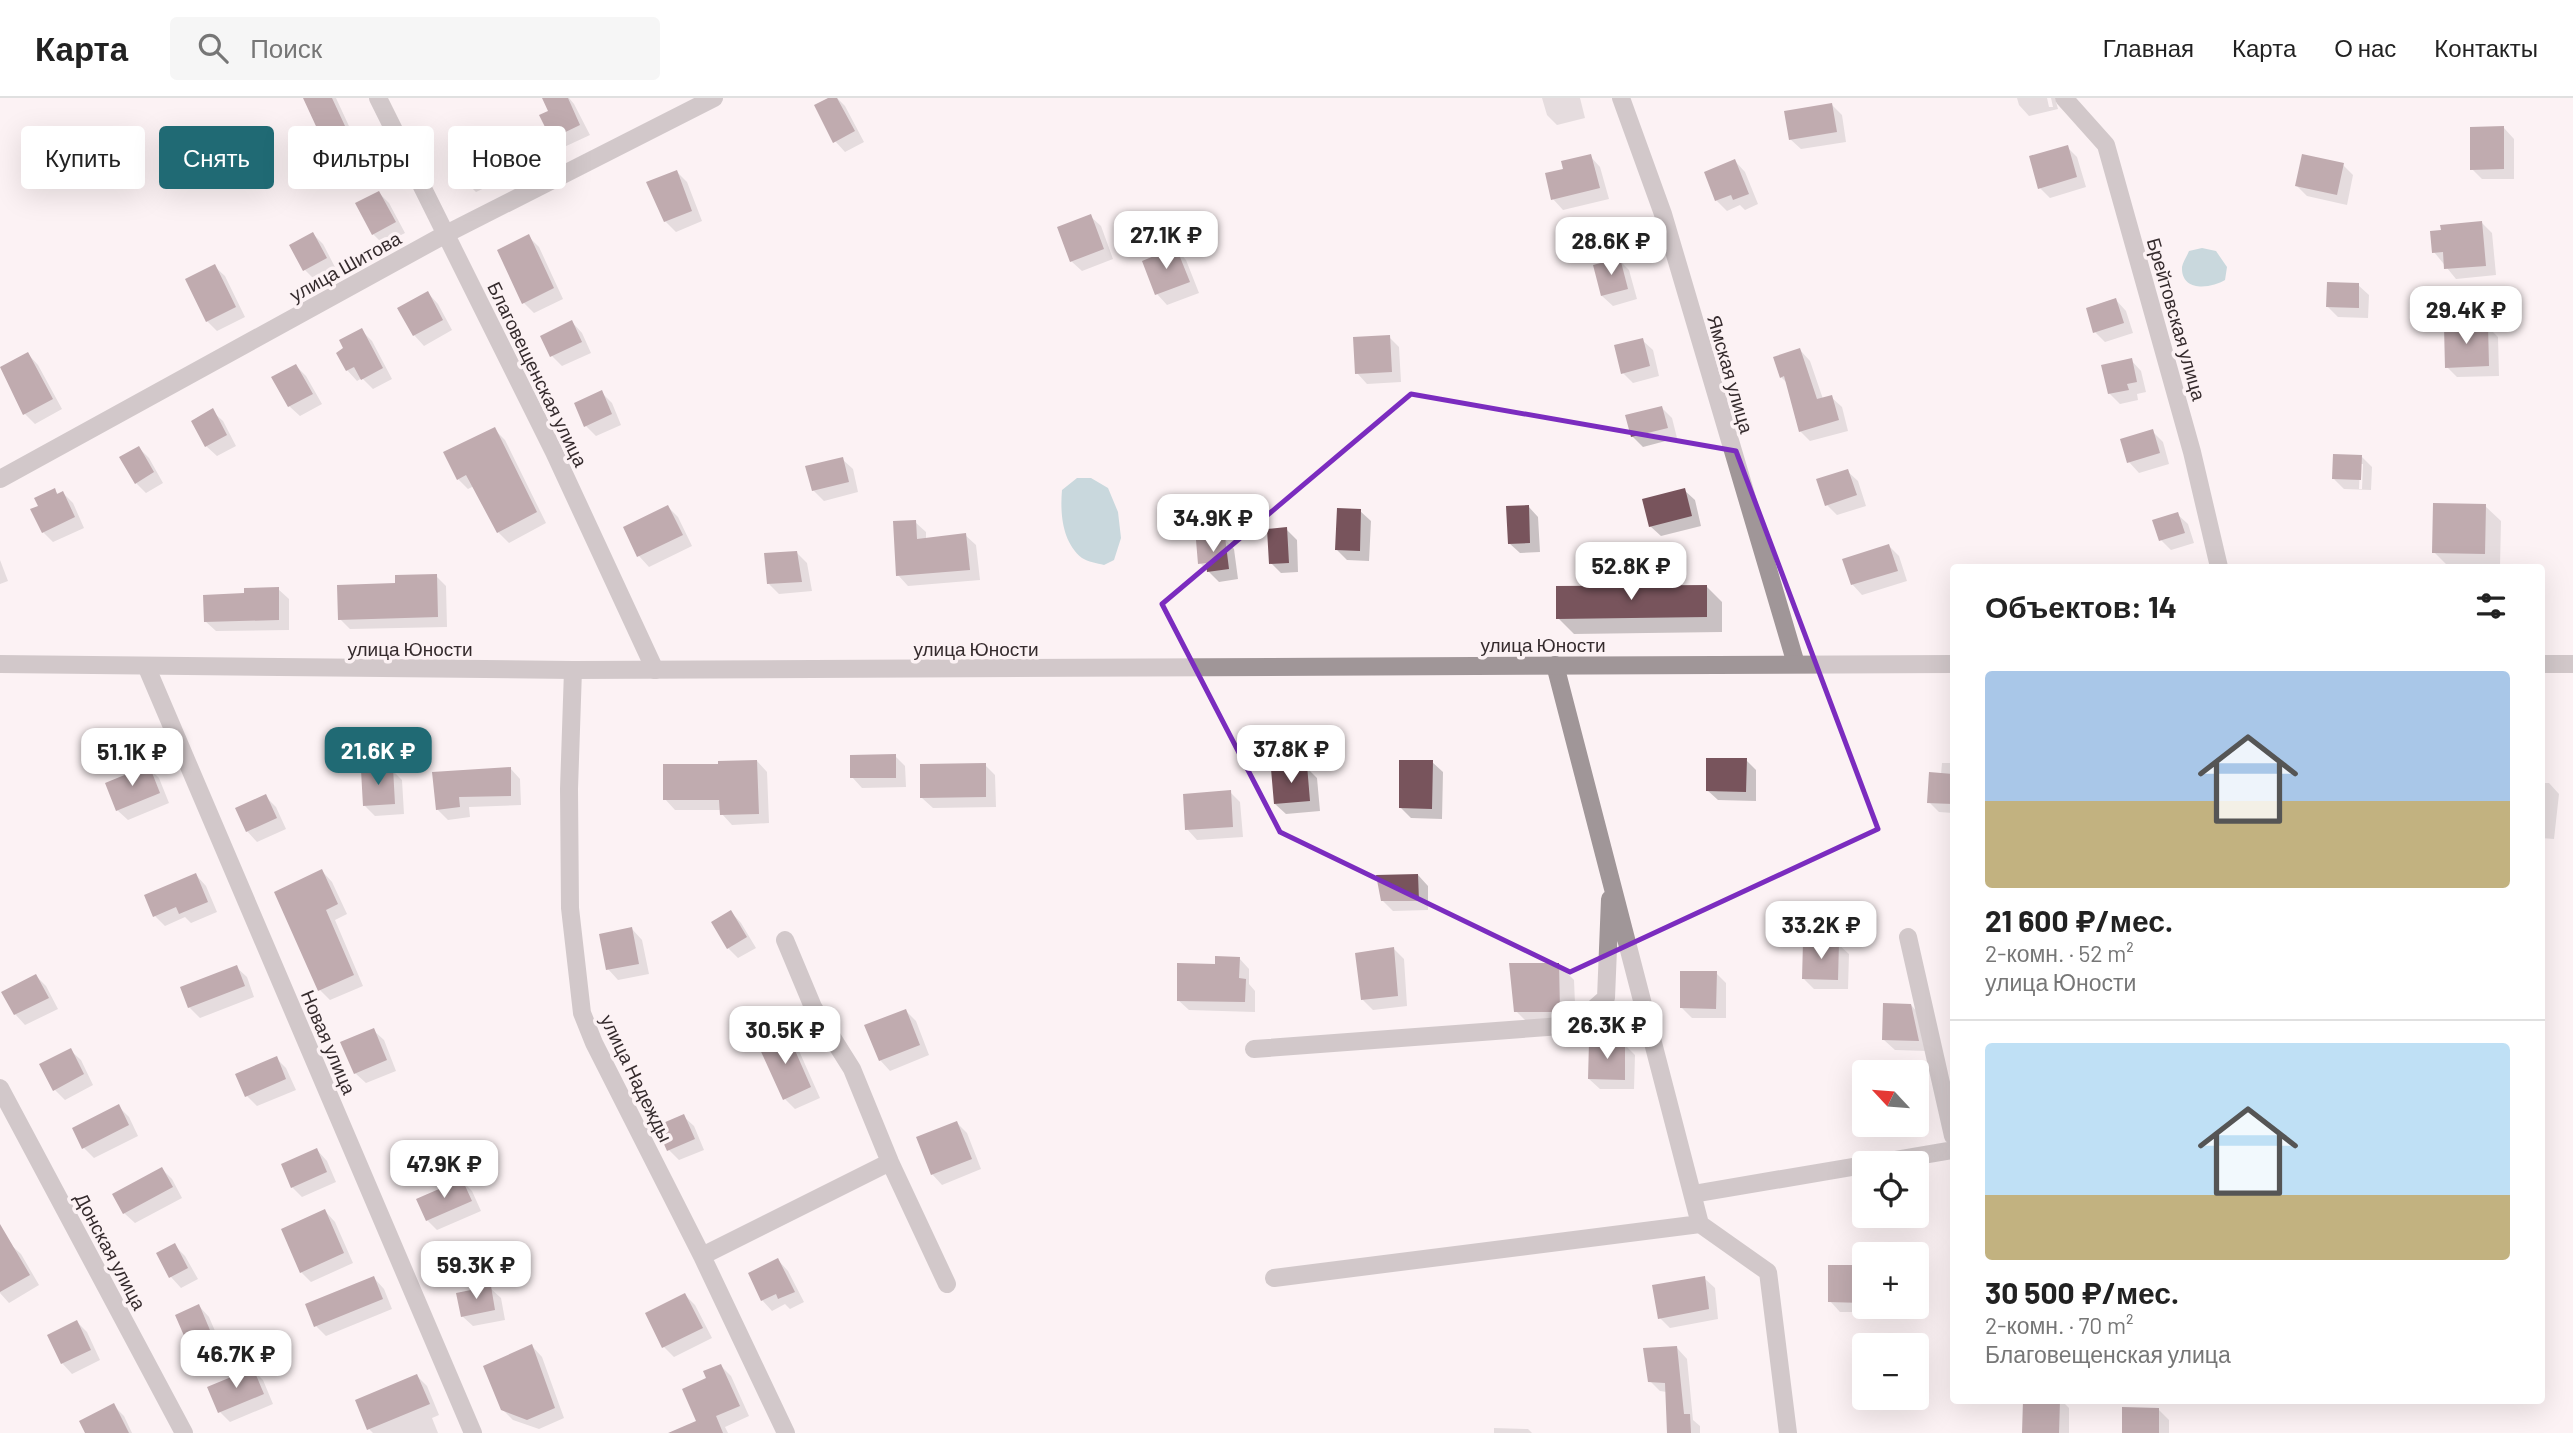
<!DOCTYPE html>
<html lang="ru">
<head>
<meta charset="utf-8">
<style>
  body { margin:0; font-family:Barlow,sans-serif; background:#f6f6f6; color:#222; height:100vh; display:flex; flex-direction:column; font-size:26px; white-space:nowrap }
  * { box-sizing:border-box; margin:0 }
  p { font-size:23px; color:#767676 }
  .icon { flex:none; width:38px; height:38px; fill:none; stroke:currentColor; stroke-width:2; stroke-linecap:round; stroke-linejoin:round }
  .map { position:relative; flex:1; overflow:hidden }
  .side { position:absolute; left:1950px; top:466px; width:595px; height:840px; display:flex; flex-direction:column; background:#fff; border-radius:7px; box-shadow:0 7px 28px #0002 }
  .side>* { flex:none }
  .guide { position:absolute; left:21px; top:28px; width:665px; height:63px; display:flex; gap:14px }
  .needle { width:46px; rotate:296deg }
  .buttons { position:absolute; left:1852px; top:962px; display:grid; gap:14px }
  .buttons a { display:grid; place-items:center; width:77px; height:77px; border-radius:7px; background:#fff; box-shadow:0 7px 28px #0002; font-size:35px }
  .price { position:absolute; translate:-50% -60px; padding:0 16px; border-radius:14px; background:#fff; color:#222; font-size:23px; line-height:46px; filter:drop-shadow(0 2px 4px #0008) }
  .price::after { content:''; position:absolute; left:50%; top:42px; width:21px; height:16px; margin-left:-10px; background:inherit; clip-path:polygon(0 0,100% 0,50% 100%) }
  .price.current { background:#206a74; color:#fff }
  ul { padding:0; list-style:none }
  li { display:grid; align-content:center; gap:14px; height:371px; padding:0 35px }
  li+li { border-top:2px solid #e0e0e0 }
  li span { display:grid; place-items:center; height:217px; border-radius:7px; color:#555 }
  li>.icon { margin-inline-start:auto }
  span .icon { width:126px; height:126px; fill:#fffc; stroke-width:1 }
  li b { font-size:30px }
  h2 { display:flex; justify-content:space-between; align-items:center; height:84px; padding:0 35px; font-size:30px }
  .tag { padding:0 24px; border-radius:7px; background:#fff; box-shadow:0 7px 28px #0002; font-size:24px; line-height:63px }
  .tag.current { background:#206a74; color:#fff }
  header { display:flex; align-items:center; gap:42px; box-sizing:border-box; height:98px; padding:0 35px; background:#fff; border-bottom:2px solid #e0e0e0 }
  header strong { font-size:33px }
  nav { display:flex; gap:38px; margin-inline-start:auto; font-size:24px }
  .search { width:490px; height:63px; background:#f6f6f6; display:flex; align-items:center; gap:18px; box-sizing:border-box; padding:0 24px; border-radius:7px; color:#767676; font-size:26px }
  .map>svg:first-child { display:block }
  .water { fill:#8cb9c0 }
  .shadow { fill:#0003; fill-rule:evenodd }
  .building { fill:#78545c }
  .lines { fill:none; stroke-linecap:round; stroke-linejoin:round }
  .minor { stroke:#a09698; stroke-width:18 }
  .tertiary { stroke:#a09698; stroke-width:18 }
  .marked { fill:none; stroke:#7b2cbf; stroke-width:5; stroke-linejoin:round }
  .labels { text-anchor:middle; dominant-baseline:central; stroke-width:7; stroke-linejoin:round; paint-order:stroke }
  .street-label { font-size:19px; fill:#352b2d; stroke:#fcf2f4 }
</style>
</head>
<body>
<header>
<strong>Карта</strong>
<div class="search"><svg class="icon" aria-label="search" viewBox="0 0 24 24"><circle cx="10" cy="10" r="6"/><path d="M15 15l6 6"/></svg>Поиск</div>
<nav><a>Главная</a><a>Карта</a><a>О нас</a><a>Контакты</a></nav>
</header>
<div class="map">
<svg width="2573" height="1335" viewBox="0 0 2573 1335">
  <rect width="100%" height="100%" fill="#fcf2f4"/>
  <path class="water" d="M2202 150 2216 153 2227 169 2225 182C2212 190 2181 195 2182 169 2183 164 2187 158 2189 153Z
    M1077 380H1091L1108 390 1118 414 1121 440 1114 462 1104 467C1097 465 1088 464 1082 460 1062 444 1060 415 1062 392Z"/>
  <path class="shadow" d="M305 0H336L354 39 333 48 323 38Z
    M554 0H569L574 6 590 37 562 50 552 40 551 14Z
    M831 0H837L845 8 864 44 845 54 835 43Z
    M1542 0H1580L1585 20 1557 27 1547 17Z
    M2017 0H2047L2049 9H2053L2051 0H2055L2058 11 2029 18 2019 7Z
    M1832 7 1842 17 1846 44 1801 51 1790 41Z
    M2504 30 2514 41V81H2482L2472 71Z
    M489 47 499 57 509 78 476 94 466 84Z
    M2067 49 2077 59 2086 89 2050 100 2040 90Z
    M1590 58 1600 69 1609 101 1563 112 1553 101 1565 72Z
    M1735 63 1745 74 1758 106 1745 112 1740 107 1727 113 1716 102Z
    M2343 67 2353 77 2347 107 2307 98 2297 88Z
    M677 74 687 84 702 123 676 134 665 123Z
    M379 95 389 105 405 135 383 146 373 136Z
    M1090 118 1101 128 1113 161 1082 173 1071 163Z
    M2482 125 2492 135 2496 177 2456 181 2434 154Z
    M313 136 323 146 336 171 315 182 305 172Z
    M529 139 539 149 563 201 534 215 524 205Z
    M1176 151 1186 162 1199 195 1167 207 1157 196 1144 164Z
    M1619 162 1629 172 1637 201 1613 208 1602 198Z
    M214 168 225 178 245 219 217 233 207 223Z
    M2358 187 2369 197 2368 220 2338 219 2328 209Z
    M428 195 438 206 452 232 424 248 414 237Z
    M2116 202 2126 213 2133 235 2105 244 2095 234Z
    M572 224 582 235 591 255 562 268 552 258Z
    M2488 229 2498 239 2499 278 2457 279 2447 269Z
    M361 232 372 243 392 281 373 291 362 280 357 283 347 272Z
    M1389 239 1399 249 1401 284 1367 286 1357 275Z
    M1642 242 1653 252 1659 278 1633 285 1623 275Z
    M1800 252 1810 263 1823 301 1831 299 1842 309 1848 333 1810 343 1800 333 1787 285 1781 279Z
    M28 256 38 267 62 311 35 326 25 316Z
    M2131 262 2141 273 2146 294 2137 296 2138 302 2120 306 2109 295Z
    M296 268 306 278 322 306 300 318 289 308Z
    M601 294 612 305 621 327 596 338 586 328Z
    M1662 310 1672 320 1677 340 1643 349 1632 338Z
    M212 313 223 323 236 348 217 358 206 348Z
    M494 331 505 342 546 425 509 445 498 434 474 388 468 391 458 381Z
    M2152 333 2163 344 2169 366 2139 375 2129 364Z
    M139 350 149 360 163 385 146 395 136 385Z
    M2361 358 2372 369 2371 392 2344 391 2334 381ZM2360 366H2363L2362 391H2359Z
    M842 361 853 371 858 394 824 403 813 392Z
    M1847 373 1858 383 1866 408 1837 417 1827 407Z
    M54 392 59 397 63 395 73 405 84 430 53 444 43 434 40 409Z
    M1684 392 1695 402 1701 428 1661 438 1650 428Z
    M1528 408 1538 419 1540 454 1520 455 1509 445Z
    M2485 408 2501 423 2500 469H2449L2434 454Z
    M668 409 678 419 692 448 649 469 639 458 625 430Z
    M1360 413 1371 423 1369 463 1347 462 1337 452Z
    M2177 416 2188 426 2194 445 2171 452 2161 442Z
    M915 424 926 434V441L965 437 976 447 980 482 908 488 898 477Z
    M1286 431 1297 442 1298 474 1281 475 1271 465Z
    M1224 440 1234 451 1238 481 1219 484 1200 465Z
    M1889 448 1899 458 1907 483 1862 497 1852 486Z
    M796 454 807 465 812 493 779 496 769 486Z
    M0 462 8 483 0 486Z
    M436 478 446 488 447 529 350 531 340 521 397 487Z
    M1706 488 1722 504V534L1574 536 1558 520Z
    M278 491 289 501V532L216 533 205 523 246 497Z
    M895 658 905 668 906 689 862 690 852 679Z
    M1746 662 1756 672V703L1718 702 1707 692Z
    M757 663 767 674 769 725 732 727 722 716V712H675L665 701 720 668Z
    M1432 664 1443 674 1442 721 1411 720 1401 710Z
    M1942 665H1953V715L1939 714 1929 704 1941 677Z
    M985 667 995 677 996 709 933 710 922 700Z
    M148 669 159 680 169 705 128 722 117 712Z
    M1306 669 1317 680 1320 713 1286 716 1275 706Z
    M510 670 520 681 521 707 469 709 470 719 448 722 437 711 434 675Z
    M392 672 402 682 404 716 375 718 365 708Z
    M2541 685H2549L2559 696 2554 741 2541 740Z
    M1230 694 1240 704 1243 739 1197 742 1187 731Z
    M266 699 276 709 286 731 257 744 247 733Z
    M322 773 332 784 347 816 335 822 363 888 330 902 320 892Z
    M196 777 206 788 217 814 191 825 185 819 165 828 155 818Z
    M1418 777 1428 788V812L1393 813 1382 802Z
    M731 814 741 825 756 850 738 860 728 850Z
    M632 831 642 842 649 876 618 882 608 871Z
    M1838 846 1849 856 1848 891H1814L1804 881Z
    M1394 851 1404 861 1407 908 1373 912 1362 901Z
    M1239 860 1249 871V886L1255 893V914L1189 912 1178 902 1217 868Z
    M1558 866 1574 882 1576 929H1532L1516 913Z
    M236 869 247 879 254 899 200 920 189 909Z
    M1716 875 1726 885V920H1692L1681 909Z
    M36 878 46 888 58 911 25 927 15 916Z
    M1911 907 1921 918 1928 953 1895 952 1884 942Z
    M906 913 916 923 929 957 890 973 880 962Z
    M373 932 384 942 396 973 366 985 355 975Z
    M786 936 796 946 820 1000 795 1011 785 1001Z
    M1624 946 1635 957 1634 991H1600L1589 981Z
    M70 952 81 962 93 987 65 1002 55 992Z
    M276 960 286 970 296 992 257 1008 247 998Z
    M118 1008 129 1019 138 1038 94 1060 84 1050Z
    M683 1018 694 1028 704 1052 679 1062 669 1052Z
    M957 1025 967 1035 981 1071 942 1087 932 1076Z
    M317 1052 327 1063 336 1084 302 1099 292 1089Z
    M162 1071 172 1081 182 1100 135 1125 124 1115Z
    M462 1083 472 1093 481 1113 437 1132 427 1122Z
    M325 1113 335 1124 353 1165 311 1184 301 1174Z
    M10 1146 21 1156 39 1187 9 1205 0 1195V1152Z
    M175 1148 185 1158 198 1181 181 1190 171 1179 159 1156Z
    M778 1162 788 1173 804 1204 790 1211 785 1206 772 1213 762 1202Z
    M1864 1169V1209H1874V1214H1840L1830 1203Z
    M374 1180 384 1191 392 1211 326 1238 316 1228Z
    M1704 1180 1715 1190 1718 1221 1670 1230 1660 1220Z
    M490 1190 501 1200 505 1222 473 1228 462 1218Z
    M685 1197 695 1207 712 1240 674 1259 664 1249Z
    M199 1208 209 1219 221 1247 199 1257 189 1246Z
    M77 1224 87 1234 100 1262 72 1276 62 1265Z
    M532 1248 542 1259 564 1320 539 1331 513 1322 502 1311Z
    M1677 1250 1687 1261 1693 1322 1700 1328V1335H1669L1667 1294 1660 1293 1650 1283Z
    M721 1268 731 1278 749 1318 725 1329 728 1335H692L698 1324 708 1281Z
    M253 1272 263 1282 273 1306 230 1324 220 1314Z
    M417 1278 427 1288 439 1317 432 1320 438 1335H373L369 1331Z
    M2025 1302H2061L2069 1310V1335H2025Z
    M113 1307 124 1318 132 1335H87Z
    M2158 1311 2169 1322V1335H2124Z
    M1494 1330 1528 1331 1532 1335H1494Z"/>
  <path class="building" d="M303 0H332L345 28 321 39Z
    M542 0H568L580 27 551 41 539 17 548 13Z
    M828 0H837L855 33 833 45 814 7Z
    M1832 5 1837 34 1789 42 1784 13Z
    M2504 28V71L2470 72V29Z
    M489 45 500 67 464 85 453 62Z
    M2068 47 2077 79 2038 91 2029 58Z
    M1591 56 1600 90 1551 102 1545 75 1563 71 1561 63Z
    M2302 56 2344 65 2337 97 2295 88Z
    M1735 61 1749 96 1733 102 1731 97 1715 103 1704 74Z
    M677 72 692 113 664 124 646 84Z
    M379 93 396 124 372 137 355 105Z
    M1091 116 1104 151 1070 164 1057 129Z
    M2482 123 2486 168 2444 171 2443 154 2432 155 2430 133 2441 132 2440 127Z
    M313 134 327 160 303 173 289 147Z
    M529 136 554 190 522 206 497 152Z
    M1176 149 1190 184 1155 197 1142 163Z
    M1620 160 1628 191 1601 198 1593 167Z
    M215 166 236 209 206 224 185 181Z
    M2327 184 2359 185V210L2326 209Z
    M428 193 443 222 413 238 397 210Z
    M2116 200 2124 225 2093 235 2086 210Z
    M572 222 582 244 550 259 540 238Z
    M2488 227 2489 268 2445 270 2444 228Z
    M362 230 383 270 361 282 354 269 346 273 336 255 343 250 339 242Z
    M1390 237 1392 274 1355 276 1353 239Z
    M1643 240 1650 268 1621 276 1614 247Z
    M1800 250 1817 301 1832 297 1839 322 1799 334 1784 278 1780 280 1773 259Z
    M28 254 53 301 23 317 0 269Z
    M2132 260 2137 284 2127 286 2129 292 2108 296 2101 267Z
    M296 266 313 296 288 309 271 279Z
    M602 292 612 316 584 329 574 305Z
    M1662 308 1668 330 1631 339 1625 317Z
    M213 310 227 337 205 349 191 323Z
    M495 329 537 414 497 435 466 377 457 382 443 354Z
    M2153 331 2160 355 2127 365 2120 341Z
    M139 348 154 374 135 386 119 359Z
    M2333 356 2362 357 2361 382 2332 381Z
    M843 359 849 384 812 393 805 368Z
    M1848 371 1857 397 1825 408 1816 381Z
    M55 390 57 396 63 393 75 419 42 435 30 411 38 408 34 400Z
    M1685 390 1692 418 1649 429 1642 401Z
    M2433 405 2486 406 2485 456 2432 455Z
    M668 407 683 437 637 459 623 429Z
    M1529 407 1530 445 1508 446 1506 408Z
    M1337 410 1361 411 1360 453 1335 452Z
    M2178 414 2185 435 2159 443 2152 422Z
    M916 422 917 441 966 435 970 472 896 478 893 423Z
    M1287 429 1289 465 1269 466 1267 431Z
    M1225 439 1229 471 1207 474 1206 465 1198 466 1196 442Z
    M1889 446 1898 473 1851 487 1842 461Z
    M797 453 802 484 767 486 764 455Z
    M437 476 438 519 338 522 337 487 395 485V477Z
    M1707 487V519L1556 521V488Z
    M279 489V522L204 524 203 497 244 495V490Z
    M896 656V680H850V657Z
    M1706 660H1747L1746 694 1706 693Z
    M757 662 759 716 720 717 719 702H663V666H718V663Z
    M1399 662H1433L1432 711 1399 710Z
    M986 665V699L920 700V666Z
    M149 667 160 695 116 713 105 685Z
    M1307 667 1310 703 1274 706 1271 671Z
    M511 669V698L459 699 460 709 436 712 432 674Z
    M393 670 395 706 363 708 361 672Z
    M1929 674 1953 676V706L1927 705Z
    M1231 692 1233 729 1185 732 1183 696Z
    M266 696 277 720 246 734 235 710Z
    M322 771 338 806 326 812 354 877 318 893 274 794Z
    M196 775 208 804 179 816 176 809 153 819 144 797Z
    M1418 776 1419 803H1381L1376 777Z
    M731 812 747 839 727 851 711 824Z
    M632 829 639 866 606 872 599 836Z
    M1803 844H1839L1838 882 1802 881Z
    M1394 849 1398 898 1361 902 1355 855Z
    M1215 858 1240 859 1239 880 1246 881 1245 904 1177 903V865L1215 866Z
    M1509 865H1559L1560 914H1514Z
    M237 867 245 888 188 910 180 889Z
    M1680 873H1717L1716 911 1680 910Z
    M36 876 49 900 14 917 1 894Z
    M1883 905 1911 906 1919 943 1882 942Z
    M906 911 920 947 879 963 864 927Z
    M374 930 387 962 354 976 340 944Z
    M787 934 811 989 783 1002 758 947Z
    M1589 944 1625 945V982L1588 981Z
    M71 950 84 976 53 993 39 966Z
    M277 958 286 981 245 999 235 976Z
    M119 1006 129 1027 82 1051 72 1030Z
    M684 1016 695 1041 667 1053 656 1028Z
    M957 1023 972 1061 931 1077 916 1039Z
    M317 1050 327 1074 291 1090 281 1066Z
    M162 1069 173 1089 123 1116 112 1096Z
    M462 1081 472 1103 426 1123 416 1101Z
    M325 1111 344 1155 300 1175 281 1131Z
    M0 1126 30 1177 0 1194Z
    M175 1145 188 1170 169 1180 156 1155Z
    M778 1160 795 1194 778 1201 776 1196 761 1203 748 1175Z
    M1828 1167H1864V1205L1828 1204Z
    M374 1178 383 1201 314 1229 305 1206Z
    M1705 1178 1709 1211 1658 1221 1652 1187Z
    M491 1188 495 1212 461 1219 456 1195Z
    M685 1195 703 1230 662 1250 645 1215Z
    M199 1206 212 1237 188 1247 175 1217Z
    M77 1222 91 1252 61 1266 47 1237Z
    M532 1246 555 1310 527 1322 501 1312 483 1268Z
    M1677 1248 1684 1316H1690L1691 1335H1667L1665 1285 1648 1284 1643 1250Z
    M721 1266 740 1308 716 1318 723 1335H668L696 1323 682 1291 706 1280 703 1273Z
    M253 1270 264 1296 218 1315 207 1289Z
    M417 1276 430 1306 367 1332 355 1302Z
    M2023 1302H2060L2059 1335H2022Z
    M114 1305 129 1335H85L79 1323Z
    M2122 1309 2159 1310V1335H2122Z"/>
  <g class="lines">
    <path class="minor" d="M378 0 554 354 655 572
      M1621 0 1663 116 1796 566
      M2064 0 2106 47 2192 354 2219 469
      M0 381 446 136 714 0
      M1555 567 1700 1126 1768 1174 1788 1335
      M147 570 473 1335
      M573 572 569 691 570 810 582 915 594 945 702 1158 786 1335
      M1908 839 1953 1038
      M785 842 813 909 852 971 890 1064 947 1186
      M1254 951 1575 927 1606 900 1610 801
      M0 990 184 1335
      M1871 1066 1953 1052
      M1693 1096 1864 1067
      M702 1158 890 1064
      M1274 1180 1700 1126"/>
    <path class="tertiary" d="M0 566 573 572 1953 566
      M2541 566H2573"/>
  </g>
  <path d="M0 0H2573V1335H0ZM1411 296 1736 353 1878 731 1570 874 1280 734 1162 506Z" fill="#fcf2f4" fill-opacity=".55" fill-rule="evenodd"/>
  <path class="marked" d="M1411 296 1736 353 1878 731 1570 874 1280 734 1162 506Z"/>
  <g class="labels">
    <g class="street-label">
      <text transform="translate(345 168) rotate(-29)">улица Шитова</text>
      <text transform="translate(2177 221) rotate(74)">Брейтовская улица</text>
      <text transform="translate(538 276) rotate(64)">Благовещенская улица</text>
      <text transform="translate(1731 276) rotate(74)">Ямская улица</text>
      <text x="1543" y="546">улица Юности</text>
      <text x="410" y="550">улица Юности</text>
      <text x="976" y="550">улица Юности</text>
      <text transform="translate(329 944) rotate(67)">Новая улица</text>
      <text transform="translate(637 980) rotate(64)">улица Надежды</text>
      <text transform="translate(111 1153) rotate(62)">Донская улица</text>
    </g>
  </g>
</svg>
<div class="buttons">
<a><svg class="needle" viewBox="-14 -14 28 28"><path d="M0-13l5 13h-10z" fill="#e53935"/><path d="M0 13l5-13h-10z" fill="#767676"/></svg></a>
<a><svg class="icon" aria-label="locate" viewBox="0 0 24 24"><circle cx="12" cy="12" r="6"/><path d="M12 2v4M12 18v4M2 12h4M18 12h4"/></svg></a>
<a>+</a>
<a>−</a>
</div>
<b class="price" style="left:1166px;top:173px">27.1K ₽</b>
<b class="price" style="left:1611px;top:179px">28.6K ₽</b>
<b class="price" style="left:2466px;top:248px">29.4K ₽</b>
<b class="price" style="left:1213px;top:456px">34.9K ₽</b>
<b class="price" style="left:1631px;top:504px">52.8K ₽</b>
<b class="price" style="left:1291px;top:687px">37.8K ₽</b>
<b class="price current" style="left:378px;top:689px">21.6K ₽</b>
<b class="price" style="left:132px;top:690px">51.1K ₽</b>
<b class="price" style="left:1821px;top:863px">33.2K ₽</b>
<b class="price" style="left:1607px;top:963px">26.3K ₽</b>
<b class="price" style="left:785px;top:968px">30.5K ₽</b>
<b class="price" style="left:444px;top:1102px">47.9K ₽</b>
<b class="price" style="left:476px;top:1203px">59.3K ₽</b>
<b class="price" style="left:236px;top:1292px">46.7K ₽</b>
<div class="guide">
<a class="tag">Купить</a>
<a class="tag current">Снять</a>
<a class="tag">Фильтры</a>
<a class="tag">Новое</a>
</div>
<section class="side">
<h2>Объектов: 14<svg class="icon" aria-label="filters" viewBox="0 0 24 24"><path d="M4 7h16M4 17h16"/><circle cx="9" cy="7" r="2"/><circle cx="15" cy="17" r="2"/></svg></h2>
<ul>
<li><span style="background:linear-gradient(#a9c7e8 60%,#c2b280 0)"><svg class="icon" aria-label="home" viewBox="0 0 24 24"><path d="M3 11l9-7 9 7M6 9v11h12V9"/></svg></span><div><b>21 600 ₽/мес.</b><p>2-комн. · 52 m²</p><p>улица Юности</p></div></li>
<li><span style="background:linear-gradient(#bfe0f5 70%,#c2b280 0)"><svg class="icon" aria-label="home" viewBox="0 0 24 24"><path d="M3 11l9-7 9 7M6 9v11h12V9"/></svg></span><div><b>30 500 ₽/мес.</b><p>2-комн. · 70 m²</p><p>Благовещенская улица</p></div></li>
</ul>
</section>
</div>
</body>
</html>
